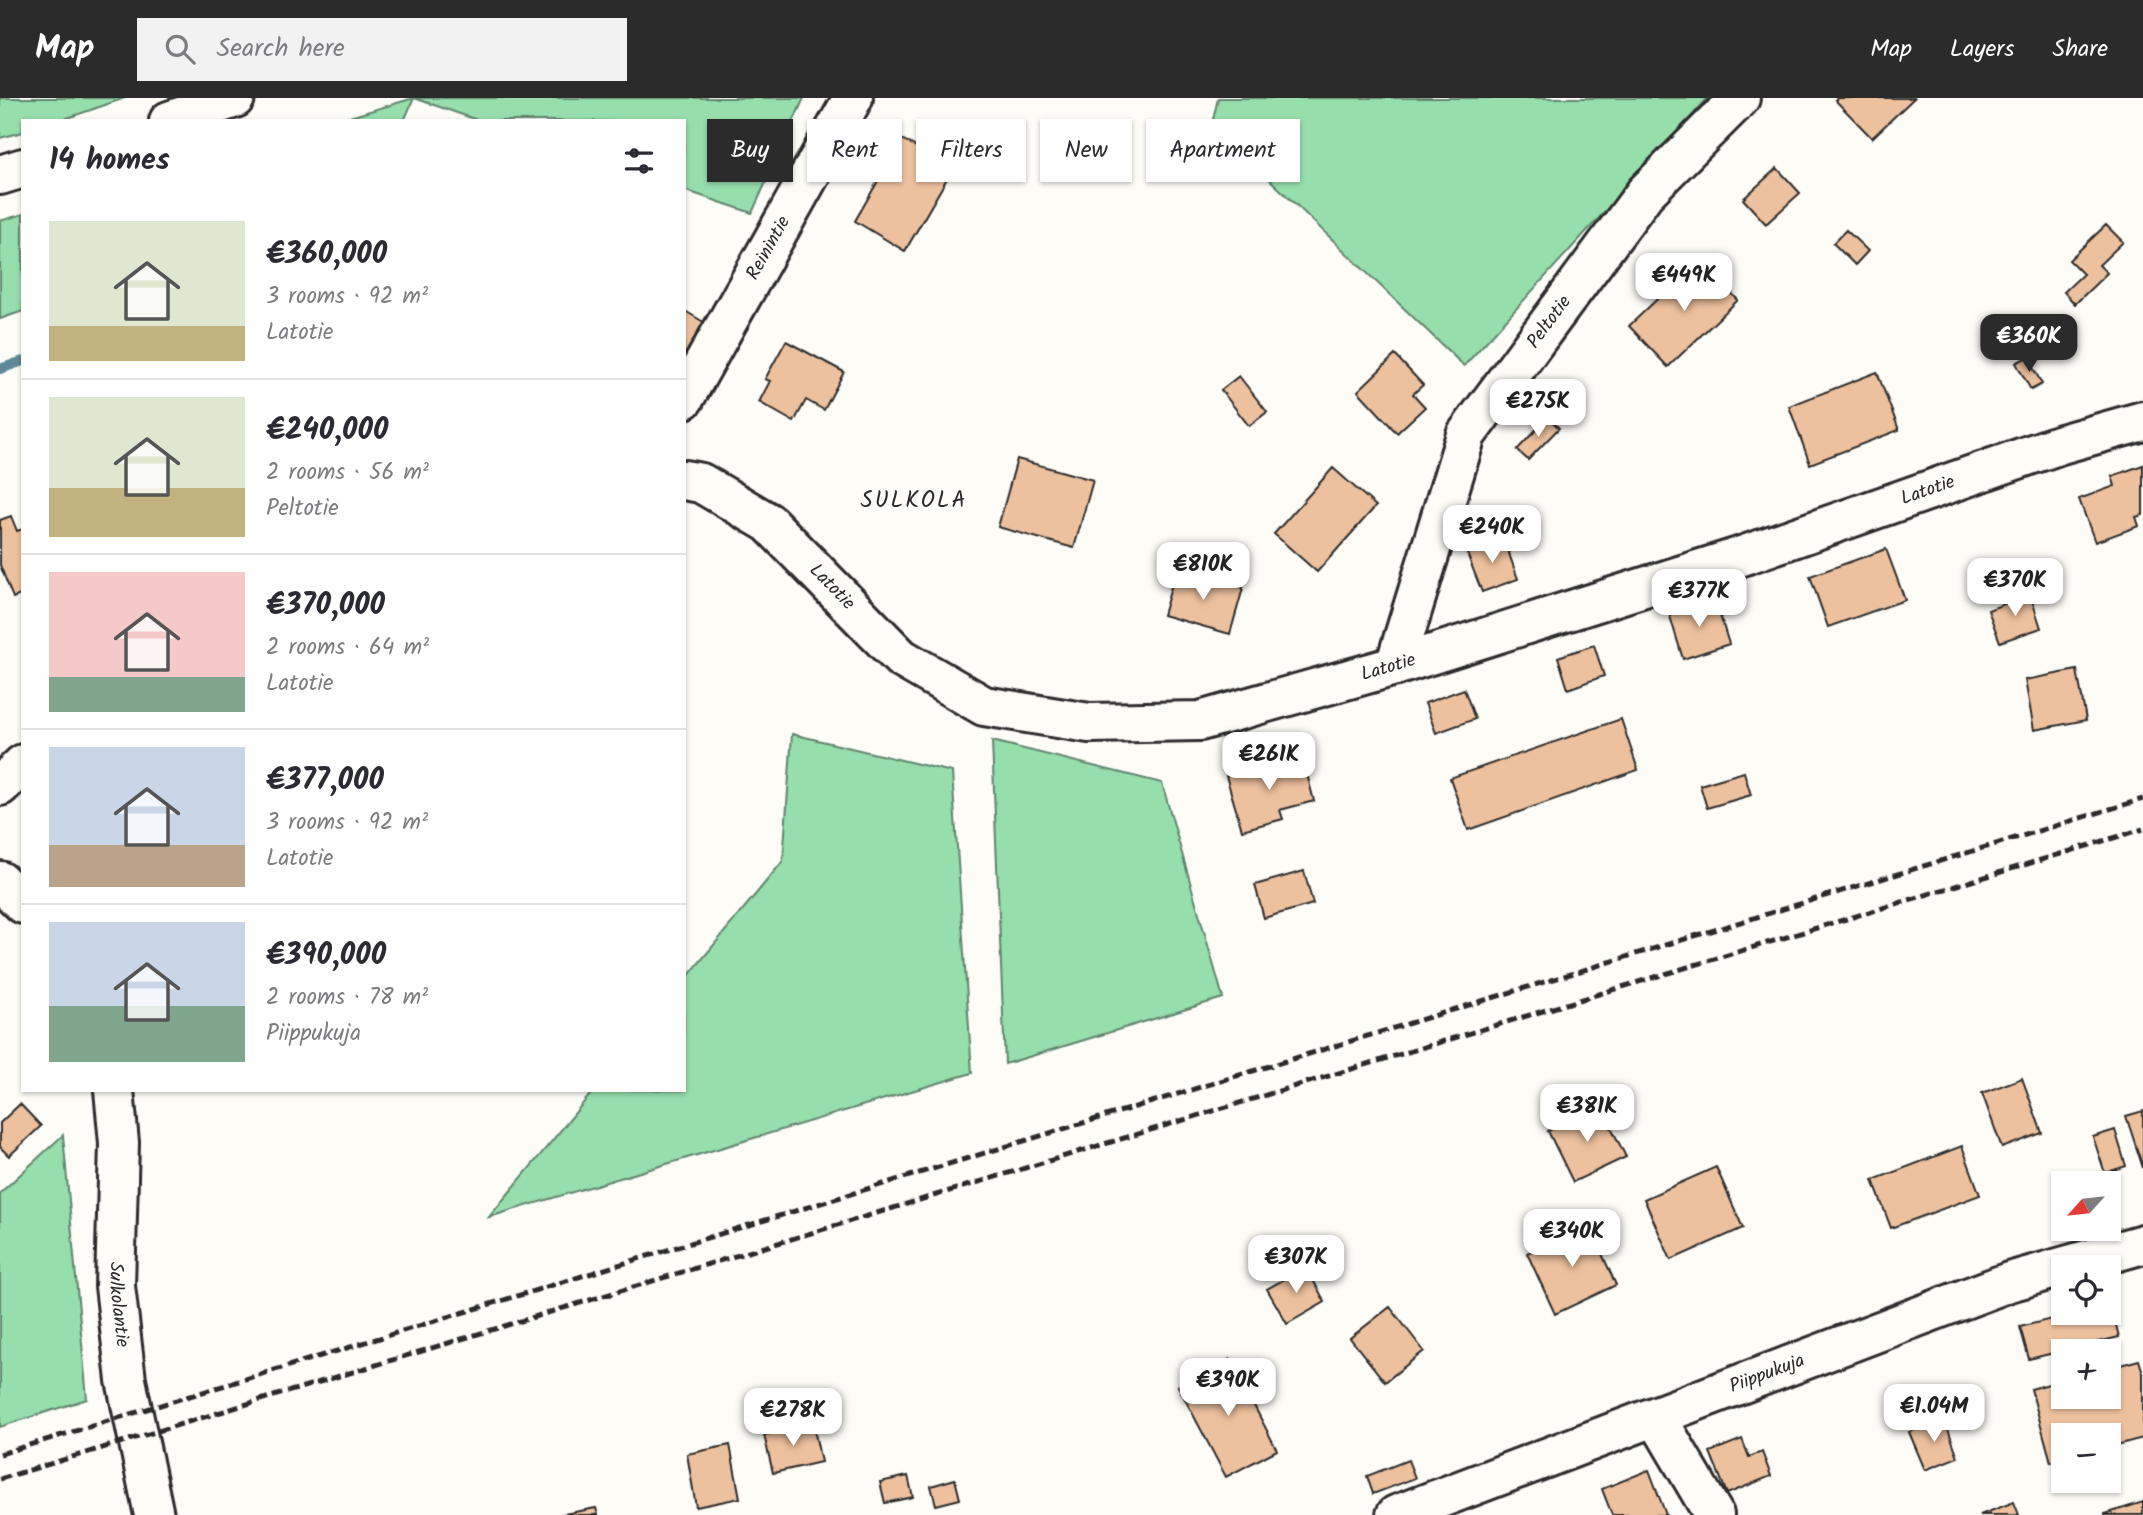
<!DOCTYPE html>
<html lang="en">
<head>
<meta charset="utf-8">
<style>
  body { margin:0; font-family:Kalam,sans-serif; background:#f2f2f3; color:#2b2b33; height:100vh; display:flex; flex-direction:column; font-size:26px; white-space:nowrap }
  * { box-sizing:border-box; margin:0 }
  p { font-size:23px; color:#7c7c81 }
  .icon { flex:none; width:38px; height:38px; fill:none; stroke:currentColor; stroke-width:2; stroke-linecap:round; stroke-linejoin:round }
  .map { position:relative; flex:1; overflow:hidden }
  .panel { position:absolute; left:21px; top:21px; width:665px; height:973px; display:flex; flex-direction:column; background:#fff; border-radius:0px; box-shadow:0 2px 5px #0004 }
  .panel>* { flex:none }
  .guide { position:absolute; left:707px; top:21px; width:665px; height:63px; display:flex; gap:14px }
  .needle { width:46px; rotate:243deg }
  .buttons { position:absolute; left:2051px; top:1073px; display:grid; gap:14px }
  .buttons a { display:grid; place-items:center; width:70px; height:70px; border-radius:0px; background:#fff; box-shadow:0 2px 5px #0004; font-size:35px }
  .price { position:absolute; translate:-50% -60px; padding:0 16px; border-radius:14px; background:#fff; color:#222; font-size:23px; line-height:46px; filter:drop-shadow(0 2px 4px #0008) }
  .price::after { content:''; position:absolute; left:50%; top:42px; width:21px; height:16px; margin-left:-10px; background:inherit; clip-path:polygon(0 0,100% 0,50% 100%) }
  .price.selected { background:#2b2b2b; color:#fff }
  ul { padding:0; list-style:none }
  li { display:flex; align-items:center; gap:21px; height:175px; padding:0 28px }
  li+li { border-top:2px solid #e1e1e2 }
  li span { display:grid; place-items:center; flex:none; width:196px; height:140px; border-radius:0px; color:#555 }
  li>.icon { margin-inline-start:auto }
  span .icon { width:84px; height:84px; fill:#fffc; stroke-width:1 }
  li b { font-size:30px }
  h2 { display:flex; justify-content:space-between; align-items:center; height:84px; padding:0 28px; font-size:30px }
  .pill { padding:0 24px; border-radius:0px; background:#fff; box-shadow:0 2px 5px #0004; font-size:24px; line-height:63px }
  .pill.selected { background:#2b2b2b; color:#fff }
  header { display:flex; align-items:center; gap:42px; box-sizing:border-box; height:98px; padding:0 35px; background:#2b2b2b; color:#fff }
  header strong { font-size:33px }
  nav { display:flex; gap:38px; margin-inline-start:auto; font-size:24px }
  .search { width:490px; height:63px; background:#f2f2f3; display:flex; align-items:center; gap:18px; box-sizing:border-box; padding:0 24px; border-radius:0px; color:#7c7c81; font-size:26px }
  .map>svg:first-child { display:block }
  .green { fill:#96deac; stroke:#60846c; stroke-width:2 }
  .lines { fill:none; stroke-linecap:round; stroke-linejoin:round }
  .stream { stroke:#5d8a96; stroke-width:10 }
  .building { fill:#eec19e; stroke:#2b2b2b; stroke-width:2 }
  .minor-casing { stroke:#2b2b2b; stroke-width:44 }
  .major-casing { stroke:#2b2b2b; stroke-width:44 }
  .minor { stroke:#fdfcf7; stroke-width:38 }
  .major { stroke:#fdfcf7; stroke-width:38 }
  .rail { stroke:#2b2b2b; stroke-width:5; stroke-dasharray:10 5; stroke-linecap:butt }
  .labels { text-anchor:middle; dominant-baseline:central; stroke-width:5; stroke-linejoin:round; paint-order:stroke }
  .street-label { font-size:19px; fill:#2b2b2b; stroke:#fdfcf7 }
  .quarter-label { font-size:23px; letter-spacing:2px; fill:#2b2b2b; stroke:#fdfcf7 }
</style>
</head>
<body>
<header>
<strong>Map</strong>
<div class="search"><svg class="icon" aria-label="search" viewBox="0 0 24 24"><circle cx="10" cy="10" r="6"/><path d="M15 15l6 6"/></svg>Search here</div>
<nav><a>Map</a><a>Layers</a><a>Share</a></nav>
</header>
<div class="map">
<svg width="2143" height="1417" viewBox="0 0 2143 1417">
  <rect width="100%" height="100%" fill="#fdfcf7"/>
  <filter id="ink" filterUnits="userSpaceOnUse"><feTurbulence type="fractalNoise" baseFrequency=".0143" numOctaves="2"/><feDisplacementMap in="SourceGraphic" scale="14" xChannelSelector="R" yChannelSelector="G"/><feConvolveMatrix kernelMatrix="1 2 1 2 8 2 1 2 1" color-interpolation-filters="sRGB"/></filter>
  <g filter="url(#ink)">
    <path class="green" d="M0 0H125L59 23H23V34L0 40Z
      M414 0 404 23H336L414 0H804L752 115 684 92V23H480Z
      M1218 0H1708L1464 268 1212 26Z
      M23 116V213L0 221V123Z
      M792 636 952 674 972 975 489 1119 594 992H684V883L783 763Z
      M992 643 1162 685 1223 900 1005 966Z
      M63 1037 87 1301 0 1329V1095Z"/>
    <g class="lines">
      <path class="stream" d="M0 271 23 263"/>
    </g>
    <path class="building" d="M1838 0H1914L1872 40 1835 2Z
      M902 41 953 70 905 153 855 123Z
      M1777 70 1800 95 1766 126 1743 101Z
      M2106 127 2123 144 2099 167 2107 175 2075 206 2064 194 2083 176 2069 162Z
      M1846 132 1868 153 1855 167 1833 145Z
      M1699 161 1738 202 1668 269 1629 228Z
      M685 213 707 226 684 263V215Z
      M786 243 844 274 824 312 806 302 794 324 759 304 770 283 765 281Z
      M1395 257 1423 287 1413 296 1425 309 1397 335 1358 293Z
      M2027 259 2042 286 2031 292 2016 265Z
      M1877 274 1899 332 1810 366 1789 308Z
      M1239 278 1267 314 1249 328 1221 292Z
      M1548 319 1559 330 1528 362 1517 352Z
      M1017 361 1093 382 1074 450 998 429Z
      M2143 367V417L2136 419 2139 428 2095 444 2079 401 2115 388 2112 378Z
      M1333 370 1376 408 1317 474 1274 436Z
      M11 418 17 433 23 431V496L13 500 0 467V422Z
      M1503 439 1518 481 1482 494 1466 453Z
      M1886 451 1905 502 1828 529 1810 478Z
      M1176 472 1243 490 1230 536 1163 517Z
      M2030 496 2041 530 2000 544 1988 512Z
      M1715 501 1729 546 1683 561 1669 515Z
      M1594 547 1604 578 1568 591 1558 559Z
      M2077 572 2086 622 2034 632 2025 582Z
      M1464 591 1475 621 1436 635 1425 605Z
      M1621 621 1638 672 1468 732 1450 680Z
      M1303 661 1314 703 1280 712 1283 721 1242 732 1226 678 1267 666 1268 671Z
      M1744 674 1751 697 1707 710 1700 687Z
      M1304 773 1313 806 1264 820 1255 787Z
      M2022 980 2042 1035 2002 1050 1982 995Z
      M20 1006 41 1028 9 1058 0 1049V1025Z
      M1600 1007 1626 1059 1573 1084 1548 1033Z
      M2143 1013V1070L2126 1018Z
      M2115 1032 2126 1068 2105 1075 2093 1039Z
      M1962 1048 1980 1097 1891 1130 1873 1082Z
      M1716 1069 1743 1130 1671 1162 1644 1101Z
      M1589 1127 1616 1187 1555 1216 1527 1155Z
      M1306 1169 1325 1204 1287 1226 1267 1191Z
      M2109 1207H2111L2119 1239 2029 1261 2020 1229 2079 1214H2109Z
      M1390 1209 1424 1253 1385 1284 1350 1240Z
      M1230 1261 1277 1352 1226 1379 1178 1288Z
      M2139 1262 2143 1275V1340L2109 1349V1337H2063V1361L2051 1364 2031 1291 2063 1282V1298H2109V1270Z
      M1944 1320 1958 1359 1925 1372 1909 1334Z
      M813 1326 821 1364 773 1375 764 1337Z
      M1742 1341 1749 1359 1762 1354 1771 1378 1727 1396 1710 1354Z
      M730 1347 740 1400 696 1409 687 1356Z
      M1408 1362 1415 1380 1373 1396 1367 1378Z
      M1649 1372 1666 1417H1612L1602 1391Z
      M908 1378 913 1399 885 1405 880 1384Z
      M955 1381 960 1401 936 1407 931 1388Z
      M2014 1404 2019 1417H1980Z
      M2143 1404V1417H2105V1416Z
      M596 1410 598 1417H559Z"/>
    <g class="lines">
      <g class="minor-casing">
        <g id="minor">
          <path id="s1" d="M684 301 853 0"/>
          <path id="s2" d="M684 382 701 385 769 425 901 560 984 608 1089 625 1200 623 1395 568 1739 459 2061 346 2143 323"/>
          <path id="s3" d="M1395 568 1466 337 1645 95 1740 0"/>
          <path d="M0 688 23 666"/>
          <path d="M0 783 23 806"/>
          <path id="s4" d="M114 992 119 1045 115 1188 126 1282 154 1417"/>
          <path d="M1657 1320 1714 1417"/>
          <path id="s5" d="M1396 1417 2009 1184 2143 1146"/>
        </g>
      </g>
      <g class="major-casing">
        <path id="major" d="M169 23 235 0
          M0 77 23 70"/>
      </g>
      <use href="#minor" class="minor"/>
      <use href="#major" class="major"/>
      <path class="rail" d="M0 1356 2143 701
        M0 1381 2143 731"/>
    </g>
  </g>
  <g class="labels">
    <g class="street-label">
      <text stroke="none"><textPath href="#s1" startOffset="173">Reinintie</textPath></text>
      <text stroke="none"><textPath href="#s3" startOffset="382">Peltotie</textPath></text>
      <text stroke="none"><textPath href="#s2" startOffset="1362">Latotie</textPath></text>
      <text stroke="none"><textPath href="#s2" startOffset="186">Latotie</textPath></text>
      <text stroke="none"><textPath href="#s2" startOffset="794">Latotie</textPath></text>
      <text stroke="none"><textPath href="#s4" startOffset="215">Sulkolantie</textPath></text>
      <text stroke="none"><textPath href="#s5" startOffset="397">Piippukuja</textPath></text>
    </g>
    <g class="quarter-label">
      <text x="914" y="403">SULKOLA</text>
    </g>
  </g>
</svg>
<div class="buttons">
<a><svg class="needle" viewBox="-14 -14 28 28"><path d="M0-13l5 13h-10z" fill="#e53935"/><path d="M0 13l5-13h-10z" fill="#7c7c81"/></svg></a>
<a><svg class="icon" aria-label="locate" viewBox="0 0 24 24"><circle cx="12" cy="12" r="6"/><path d="M12 2v4M12 18v4M2 12h4M18 12h4"/></svg></a>
<a>+</a>
<a>−</a>
</div>
<b class="price" style="left:1684px;top:215px">€449K</b>
<b class="price selected" style="left:2029px;top:276px">€360K</b>
<b class="price" style="left:1538px;top:341px">€275K</b>
<b class="price" style="left:1492px;top:467px">€240K</b>
<b class="price" style="left:1203px;top:504px">€810K</b>
<b class="price" style="left:2015px;top:520px">€370K</b>
<b class="price" style="left:1699px;top:531px">€377K</b>
<b class="price" style="left:1269px;top:694px">€261K</b>
<b class="price" style="left:1587px;top:1046px">€381K</b>
<b class="price" style="left:1572px;top:1171px">€340K</b>
<b class="price" style="left:1296px;top:1197px">€307K</b>
<b class="price" style="left:1228px;top:1320px">€390K</b>
<b class="price" style="left:1934px;top:1346px">€1.04M</b>
<b class="price" style="left:793px;top:1350px">€278K</b>
<div class="guide">
<a class="pill selected">Buy</a>
<a class="pill">Rent</a>
<a class="pill">Filters</a>
<a class="pill">New</a>
<a class="pill">Apartment</a>
</div>
<section class="panel">
<h2>14 homes<svg class="icon" aria-label="filters" viewBox="0 0 24 24"><path d="M4 7h16M4 17h16"/><circle cx="9" cy="7" r="2"/><circle cx="15" cy="17" r="2"/></svg></h2>
<ul>
<li><span style="background:linear-gradient(#dfe7d0 75%,#c2b280 0)"><svg class="icon" aria-label="home" viewBox="0 0 24 24"><path d="M3 11l9-7 9 7M6 9v11h12V9"/></svg></span><div><b>€360,000</b><p>3 rooms · 92 m²</p><p>Latotie</p></div></li>
<li><span style="background:linear-gradient(#dfe7d0 65%,#c2b280 0)"><svg class="icon" aria-label="home" viewBox="0 0 24 24"><path d="M3 11l9-7 9 7M6 9v11h12V9"/></svg></span><div><b>€240,000</b><p>2 rooms · 56 m²</p><p>Peltotie</p></div></li>
<li><span style="background:linear-gradient(#f6c9c9 75%,#7fa58c 0)"><svg class="icon" aria-label="home" viewBox="0 0 24 24"><path d="M3 11l9-7 9 7M6 9v11h12V9"/></svg></span><div><b>€370,000</b><p>2 rooms · 64 m²</p><p>Latotie</p></div></li>
<li><span style="background:linear-gradient(#c9d6e8 70%,#b9a48a 0)"><svg class="icon" aria-label="home" viewBox="0 0 24 24"><path d="M3 11l9-7 9 7M6 9v11h12V9"/></svg></span><div><b>€377,000</b><p>3 rooms · 92 m²</p><p>Latotie</p></div></li>
<li><span style="background:linear-gradient(#c9d6e8 60%,#7fa58c 0)"><svg class="icon" aria-label="home" viewBox="0 0 24 24"><path d="M3 11l9-7 9 7M6 9v11h12V9"/></svg></span><div><b>€390,000</b><p>2 rooms · 78 m²</p><p>Piippukuja</p></div></li>
</ul>
</section>
</div>
</body>
</html>
